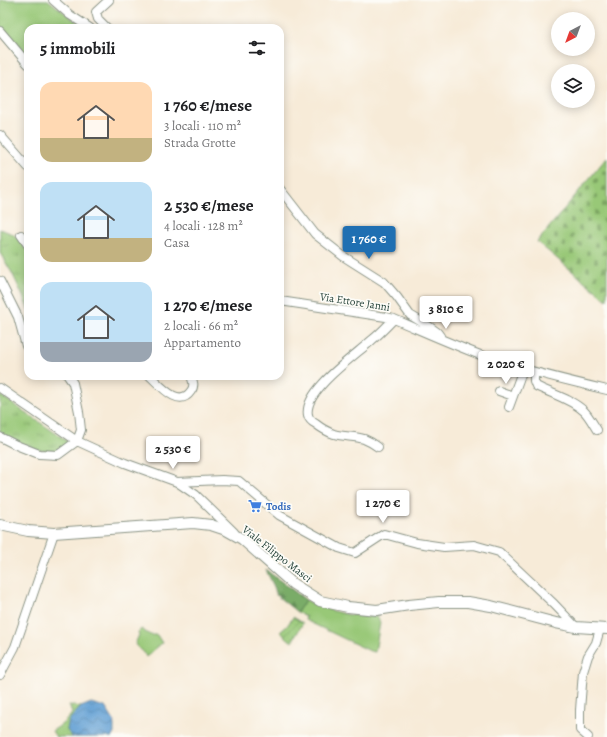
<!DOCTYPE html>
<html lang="it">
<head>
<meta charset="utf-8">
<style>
  body { margin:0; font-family:Alegreya,serif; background:#f2f2f2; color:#202124; height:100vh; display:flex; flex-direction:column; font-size:15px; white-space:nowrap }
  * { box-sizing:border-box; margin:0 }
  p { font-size:13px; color:#757577 }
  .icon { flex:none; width:22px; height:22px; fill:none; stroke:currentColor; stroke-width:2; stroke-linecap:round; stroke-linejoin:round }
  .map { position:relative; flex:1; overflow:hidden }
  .side { position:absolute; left:24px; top:24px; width:260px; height:356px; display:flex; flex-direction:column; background:#fff; border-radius:12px; box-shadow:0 2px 10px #0003 }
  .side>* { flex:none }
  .needle { width:26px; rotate:221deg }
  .buttons { position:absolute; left:551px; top:12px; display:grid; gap:8px }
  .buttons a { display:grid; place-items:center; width:44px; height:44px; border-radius:50%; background:#fff; box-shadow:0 2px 10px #0003; font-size:20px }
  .price { position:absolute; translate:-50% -34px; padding:0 9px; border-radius:4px; background:#fff; color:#222; font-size:13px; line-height:26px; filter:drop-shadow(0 1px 2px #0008) }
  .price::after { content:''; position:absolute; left:50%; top:24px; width:12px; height:9px; margin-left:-6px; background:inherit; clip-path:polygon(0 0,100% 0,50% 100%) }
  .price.selected { background:#1f6fb2; color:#fff }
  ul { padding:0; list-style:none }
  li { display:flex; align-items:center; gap:12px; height:100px; padding:0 16px }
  li span { display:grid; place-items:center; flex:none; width:112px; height:80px; border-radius:12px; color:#555 }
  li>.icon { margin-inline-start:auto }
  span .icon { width:48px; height:48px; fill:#fffc; stroke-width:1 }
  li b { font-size:17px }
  h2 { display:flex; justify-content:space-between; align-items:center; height:48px; padding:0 16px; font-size:17px }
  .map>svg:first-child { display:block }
  .grass { fill:#98c877; stroke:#5c8256 }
  .forest { fill:url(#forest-firs); stroke:#4c744e }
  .cemetery { fill:url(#cemetery-stones); stroke:#5c8256 }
  .park { fill:url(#park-tufts); stroke:#5c8256 }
  .garden { fill:url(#garden-furrows); stroke:#5c8256 }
  .water { fill:url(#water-waves); stroke:#416e84 }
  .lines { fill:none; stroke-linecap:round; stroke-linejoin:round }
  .minor-casing { stroke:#8b9486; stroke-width:10 }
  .major-casing { stroke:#8b9486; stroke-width:12 }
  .minor { stroke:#fff; stroke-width:8 }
  .major { stroke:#fff; stroke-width:10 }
  .labels { text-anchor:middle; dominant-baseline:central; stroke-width:3.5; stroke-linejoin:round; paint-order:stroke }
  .street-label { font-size:11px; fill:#1f3d34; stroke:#fdfcf7 }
  .shop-label { font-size:11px; font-weight:bold; fill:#366cbe; stroke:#fdfcf7; text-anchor:start }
</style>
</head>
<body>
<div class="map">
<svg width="607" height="737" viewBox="0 0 607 737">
  <defs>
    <pattern id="forest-firs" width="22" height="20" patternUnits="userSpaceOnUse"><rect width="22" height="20" fill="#7aac68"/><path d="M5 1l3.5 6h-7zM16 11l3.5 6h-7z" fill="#638d56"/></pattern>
    <pattern id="cemetery-stones" width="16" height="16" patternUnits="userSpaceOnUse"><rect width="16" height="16" fill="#98c877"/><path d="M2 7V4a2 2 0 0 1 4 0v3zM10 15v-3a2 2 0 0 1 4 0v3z" fill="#7ba462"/></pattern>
    <pattern id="park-tufts" width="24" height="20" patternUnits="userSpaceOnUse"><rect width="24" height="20" fill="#98c877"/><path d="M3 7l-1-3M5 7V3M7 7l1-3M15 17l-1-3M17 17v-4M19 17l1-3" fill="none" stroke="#7ba462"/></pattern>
    <pattern id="garden-furrows" width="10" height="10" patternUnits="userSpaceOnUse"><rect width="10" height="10" fill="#98c877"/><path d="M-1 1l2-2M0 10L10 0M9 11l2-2" fill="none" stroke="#7ba462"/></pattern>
    <pattern id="water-waves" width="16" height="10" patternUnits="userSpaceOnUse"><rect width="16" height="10" fill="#63a0d4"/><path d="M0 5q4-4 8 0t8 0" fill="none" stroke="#5184ad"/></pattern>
  </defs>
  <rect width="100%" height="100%" fill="#fdfcf7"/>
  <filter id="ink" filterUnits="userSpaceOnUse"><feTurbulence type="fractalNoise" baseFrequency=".025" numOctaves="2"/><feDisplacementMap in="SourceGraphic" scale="8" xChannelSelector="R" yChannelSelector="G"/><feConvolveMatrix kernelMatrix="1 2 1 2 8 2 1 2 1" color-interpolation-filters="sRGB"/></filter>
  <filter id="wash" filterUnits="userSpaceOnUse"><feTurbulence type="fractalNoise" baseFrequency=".012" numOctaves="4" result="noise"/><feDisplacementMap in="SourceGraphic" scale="16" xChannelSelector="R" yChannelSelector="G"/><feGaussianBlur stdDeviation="0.9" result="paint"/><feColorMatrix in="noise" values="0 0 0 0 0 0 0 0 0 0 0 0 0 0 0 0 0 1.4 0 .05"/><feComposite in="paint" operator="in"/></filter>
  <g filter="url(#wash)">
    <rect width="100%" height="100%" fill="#f7ebd8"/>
    <path class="grass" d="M0 0H48L85 28H28V58L0 26Z
      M306 600C331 613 350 616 378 617L380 623 375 652 370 651 305 620 306 616 297 612Z
      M141 629 150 635H157L162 643 146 657C143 648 139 651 135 644L139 635 138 632Z
      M69 705 81 707 69 720 67 730 72 737H56L52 731C60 726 67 721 72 713Z"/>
    <path class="forest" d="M266 570 306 600 297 612 276 595 275 589Z"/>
    <path class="cemetery" d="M607 157V300L537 242Z"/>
    <path class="park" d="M0 229 13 234 19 240 28 252V309L23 296 12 273 0 253Z
      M0 395 67 441V446C43 459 21 443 0 433Z"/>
    <path class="garden" d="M293 617 303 623 292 642 280 632 287 626Z"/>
    <path class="water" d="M91 703 105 707 114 721V735L113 737H72L67 730 69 720 81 707Z"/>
  </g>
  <g filter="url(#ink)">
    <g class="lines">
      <g class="minor-casing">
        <path id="minor" d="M53 0 70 15 90 28
          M107 28 98 19 96 12 109 0
          M0 31 28 64
          M0 135 28 167
          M280 189 315 234 343 256 384 282 397 297 410 315 430 327 437 332 440 336
          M21 235 28 245
          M0 281 18 317 26 346 28 349
          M280 301 386 317 394 319C427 333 460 348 494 360 531 372 569 381 607 390
          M534 372V381L536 386C552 394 571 399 584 411 589 416 593 424 597 430
          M68 376 73 383 79 412 81 430 77 441
          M150 376C160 385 179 409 191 391 195 386 193 381 191 376
          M0 388 77 441 125 463 177 482 196 495 234 532
          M499 391 513 396
          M509 407 523 369
          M0 437 16 445 39 454 58 455 77 441
          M378 447C374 444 369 441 364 439 355 436 344 437 334 434 328 432 321 428 316 424 312 422 309 419 308 415 303 391 356 355 372 340 380 334 387 326 394 319
          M177 482 222 480 239 481 279 515 339 548 355 553 384 534 417 543 444 547 474 545 499 552 554 604 576 627
          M0 675 15 647 54 533
          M588 737 580 730V710L583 672 588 656 596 643 600 629"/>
      </g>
      <g class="major-casing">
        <path id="major" d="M0 525 28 531 54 533 193 523 211 525 226 530 242 539 293 584 320 601 348 607 377 610 409 605 439 602H468L491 606 556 623 576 627 607 629"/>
      </g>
      <use href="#minor" class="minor"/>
      <use href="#major" class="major"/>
    </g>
  </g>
  <defs>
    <g id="supermarket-bare" transform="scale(1.08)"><path d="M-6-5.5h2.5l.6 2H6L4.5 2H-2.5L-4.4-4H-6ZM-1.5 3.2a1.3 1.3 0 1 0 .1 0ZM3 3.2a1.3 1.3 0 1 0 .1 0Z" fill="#3f7fe0" stroke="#fdfcf7" stroke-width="2.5" paint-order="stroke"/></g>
  </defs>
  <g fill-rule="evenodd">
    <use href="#supermarket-bare" x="255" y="506"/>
  </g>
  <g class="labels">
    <g class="street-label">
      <text transform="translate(355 302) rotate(9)">Via Ettore Janni</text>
      <text transform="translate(277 554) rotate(38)">Viale Filippo Masci</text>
    </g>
    <g class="shop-label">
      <text x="266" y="506">Todis</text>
    </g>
  </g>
</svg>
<div class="buttons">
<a><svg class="needle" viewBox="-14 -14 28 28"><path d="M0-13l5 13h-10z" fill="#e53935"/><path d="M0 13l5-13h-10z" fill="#757577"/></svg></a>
<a><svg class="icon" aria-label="layers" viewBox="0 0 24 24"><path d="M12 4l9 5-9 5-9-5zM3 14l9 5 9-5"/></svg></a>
</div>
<b class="price selected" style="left:369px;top:260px">1 760 €</b>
<b class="price" style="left:446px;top:330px">3 810 €</b>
<b class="price" style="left:506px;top:385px">2 020 €</b>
<b class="price" style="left:173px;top:470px">2 530 €</b>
<b class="price" style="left:383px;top:524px">1 270 €</b>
<section class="side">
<h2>5 immobili<svg class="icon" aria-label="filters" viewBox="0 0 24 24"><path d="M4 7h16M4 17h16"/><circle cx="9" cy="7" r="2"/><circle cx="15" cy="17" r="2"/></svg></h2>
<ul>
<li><span style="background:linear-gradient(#ffd9b3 70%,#c2b280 0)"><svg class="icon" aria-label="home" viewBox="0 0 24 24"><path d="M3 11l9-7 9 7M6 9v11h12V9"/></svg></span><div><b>1 760 €/mese</b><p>3 locali · 110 m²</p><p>Strada Grotte</p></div></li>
<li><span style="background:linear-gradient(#bfe0f5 70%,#c2b280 0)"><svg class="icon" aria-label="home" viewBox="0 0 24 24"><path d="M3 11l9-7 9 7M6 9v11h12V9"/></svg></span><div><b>2 530 €/mese</b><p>4 locali · 128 m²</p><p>Casa</p></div></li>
<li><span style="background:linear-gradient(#bfe0f5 75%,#9aa5b1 0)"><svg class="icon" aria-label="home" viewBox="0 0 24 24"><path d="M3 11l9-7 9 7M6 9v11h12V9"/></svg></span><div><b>1 270 €/mese</b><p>2 locali · 66 m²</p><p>Appartamento</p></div></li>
</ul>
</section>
</div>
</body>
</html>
